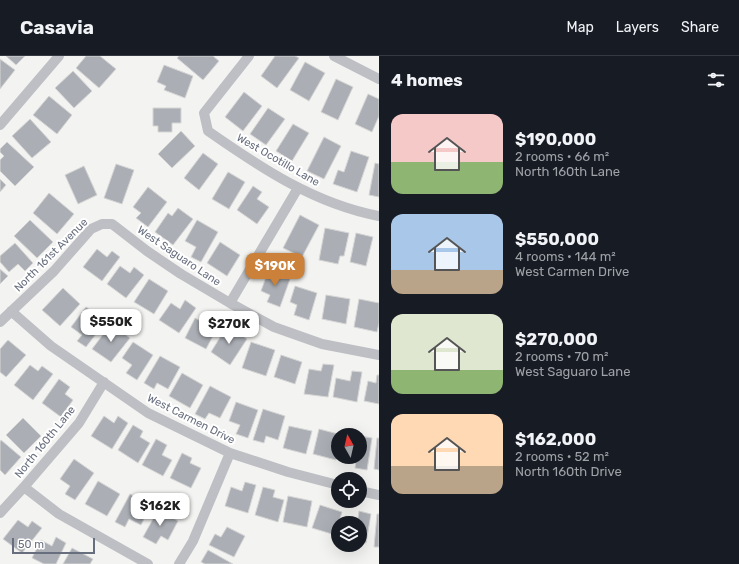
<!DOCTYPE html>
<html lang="en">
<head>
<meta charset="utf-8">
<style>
  body { margin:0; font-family:Rubik,sans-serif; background:#242831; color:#f1f3f6; height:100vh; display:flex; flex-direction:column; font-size:15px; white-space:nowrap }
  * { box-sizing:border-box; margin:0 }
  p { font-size:13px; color:#9ea1a6 }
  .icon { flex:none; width:22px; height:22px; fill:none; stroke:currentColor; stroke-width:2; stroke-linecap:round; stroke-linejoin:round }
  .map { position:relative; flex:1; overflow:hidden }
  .details { display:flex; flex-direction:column; background:#171b24; width:360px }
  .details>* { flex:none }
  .needle { width:26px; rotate:352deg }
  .controls { position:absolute; left:331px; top:372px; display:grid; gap:8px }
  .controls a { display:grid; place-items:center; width:36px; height:36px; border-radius:50%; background:#171b24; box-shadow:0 4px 16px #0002; font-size:20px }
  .scale { position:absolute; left:12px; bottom:10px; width:83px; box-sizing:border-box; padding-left:4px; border:2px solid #676e7e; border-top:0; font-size:11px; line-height:14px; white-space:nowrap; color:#676e7e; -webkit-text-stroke:3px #fff; paint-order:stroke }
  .price { position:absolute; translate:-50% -34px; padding:0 9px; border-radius:8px; background:#fff; color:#222; font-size:13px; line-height:26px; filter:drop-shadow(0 1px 2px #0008) }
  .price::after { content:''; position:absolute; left:50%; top:24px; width:12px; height:9px; margin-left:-6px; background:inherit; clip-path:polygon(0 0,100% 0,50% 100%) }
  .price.active { background:#cb8139; color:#fff }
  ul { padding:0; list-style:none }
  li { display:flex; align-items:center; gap:12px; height:100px; padding:0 12px }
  li span { display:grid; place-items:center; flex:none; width:112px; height:80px; border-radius:12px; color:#555 }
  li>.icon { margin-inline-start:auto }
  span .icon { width:48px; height:48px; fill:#fffc; stroke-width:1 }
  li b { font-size:17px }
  h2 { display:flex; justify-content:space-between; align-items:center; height:48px; padding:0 12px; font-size:17px }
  header { display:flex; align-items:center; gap:24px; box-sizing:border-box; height:56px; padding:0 20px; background:#171b24; border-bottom:1px solid #363941 }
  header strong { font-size:19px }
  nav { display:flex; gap:22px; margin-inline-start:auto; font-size:14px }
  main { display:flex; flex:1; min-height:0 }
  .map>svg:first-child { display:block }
  .building { fill:#abafb5; stroke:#d5d5d4 }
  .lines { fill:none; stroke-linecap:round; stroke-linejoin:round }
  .street { stroke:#bebfc4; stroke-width:10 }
  .labels { text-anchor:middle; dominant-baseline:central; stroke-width:4; stroke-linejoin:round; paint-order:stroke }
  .street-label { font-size:11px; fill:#676e7e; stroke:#fff }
</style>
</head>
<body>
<header>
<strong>Casavia</strong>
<nav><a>Map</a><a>Layers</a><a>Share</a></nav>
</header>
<main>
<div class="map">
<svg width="379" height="508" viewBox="0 0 379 508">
  <rect width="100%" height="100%" fill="#f3f4f1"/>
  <path class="building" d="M6 0H25L16 9Z
    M86 0H100L116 13 99 32 76 12Z
    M179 0H213L219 5 203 24 177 2Z
    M275 0H295L299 2 277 32 261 20Z
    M0 3 15 14 0 33Z
    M305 6 325 17 309 45 290 34Z
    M164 9 193 20 185 42 164 34 166 30 157 26Z
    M73 15 92 35 74 52 55 32Z
    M336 23 353 31 338 64 321 56Z
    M244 36 262 50 243 75 225 61Z
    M368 38 379 43V60L372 76 355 68Z
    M49 40 72 59 57 78 33 59Z
    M153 52H181V67H172V76H158V70H153Z
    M268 52 285 63 266 89 250 78Z
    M30 63 51 86 32 102 12 80Z
    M293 68 309 77 292 105 276 95Z
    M181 75 195 90 172 112 158 98Z
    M324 81 341 90 324 123 307 115Z
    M7 86 34 111 15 130 0 115V104L4 100 0 96V93Z
    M351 95 369 101 357 136 333 128 338 114 344 116Z
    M203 97 218 108 199 134 184 122Z
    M375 107 379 108V141L369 139Z
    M116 108 134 114 122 148 104 142Z
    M84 110 97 139 78 148 65 119Z
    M228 116 245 126 229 153 212 143Z
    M0 123 6 129 0 136Z
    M253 130 262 136 257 143 269 151 257 168 237 154Z
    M148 131 167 146 148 171 136 162 141 157 133 151Z
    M49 137 74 158 57 178 33 157Z
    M178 152 193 163 173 189 155 176 168 157 172 160Z
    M300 159 319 169 302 201 283 192Z
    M30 164 53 186 37 202 14 180Z
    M197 164 218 176 201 206 191 201 196 191 185 185Z
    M325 172 349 177 344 200H340L338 208 319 204Z
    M356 177 373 181 366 210 350 206Z
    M220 186 240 199 227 220 207 207Z
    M15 187 33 207 25 215 18 208 9 216 0 206V200Z
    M97 193 107 201 112 195 120 201 102 225 83 211Z
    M120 210 130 217 134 211 144 219 126 242 107 228Z
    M270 210 279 213 277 218 290 223 280 251 267 246 270 239 261 235Z
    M0 213 8 220 0 228Z
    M149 223 168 235 154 258 134 246Z
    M295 230 317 237 309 264 294 259 297 249 290 246Z
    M63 232 80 248 60 270 42 254Z
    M326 239 350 243 346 268 322 263Z
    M359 243 379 247V267L377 276 354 271Z
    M185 244 196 252 179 277 159 264 171 247 180 253Z
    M86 251 106 265 86 291 77 285 82 279 71 271Z
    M210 260 221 265 206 293 185 282 195 262 206 268Z
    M111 268 130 282 111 306 92 293Z
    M227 270 247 283 230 309 211 296Z
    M8 284 26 299 6 321 0 316V293Z
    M133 286 153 299 137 324 126 317 132 309 122 302Z
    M251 286 275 294 266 320 242 312Z
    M281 299 302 306 295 328 274 321Z
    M160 300 180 311 168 333 157 327 154 333 144 327Z
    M323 308 334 309 328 341 304 338 309 313 321 315Z
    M30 309 38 315 42 310 53 318 33 344 14 329Z
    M352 315 362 316 357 346 333 341 336 322 350 325Z
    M182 317 203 329 190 352 169 340Z
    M377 319H379V348L364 345 368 325 376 327Z
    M59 323 70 331 65 338 73 344 61 361 42 347Z
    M210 330 231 341 220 362 209 357 205 363 195 358Z
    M236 346 258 354 248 382 236 378 240 369 229 365Z
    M263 353 285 360 278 384 266 380 264 387 253 384Z
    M104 360 114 367 118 360 128 367 112 393 91 380Z
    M23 362 41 380 24 397 6 379Z
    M133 369 143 375 140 381 150 387 138 407 118 394Z
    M289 370 312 375 306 398 283 392Z
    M319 373 342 379H338V397L336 404 313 398Z
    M360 380 372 382 367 414 355 412 356 405 345 403V401H360Z
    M377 382H379V414L374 413Z
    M156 383 167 389 162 399 172 404 163 420 142 409Z
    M1 384 21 401 5 419 0 414V386Z
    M182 397 192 402 190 407 201 412 191 432 170 422Z
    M74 403 94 417 75 444 65 438 70 430 60 423Z
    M98 425 120 438 107 460 85 448Z
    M245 426 256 429 248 457 225 450 231 431 242 435Z
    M263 431 275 434 273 441 284 444 278 466 255 459Z
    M130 438 151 449 141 469 129 463 125 471 115 466Z
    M288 440 312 445 307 471 283 466Z
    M320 449 342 456 335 479 312 472Z
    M158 454 178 465 168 484 161 480 156 488 143 481Z
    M359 455 371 458 366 487 360 486V467H345L346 460 358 462Z
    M377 458H379V491H374Z
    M18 464 28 471 32 465 42 472 22 497 3 483Z
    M227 471 245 480 234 501 209 489 215 478 221 481Z
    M56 481 66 487 56 508H44L32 502 41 484 52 490Z
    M72 492 93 503 90 508H63Z
    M208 494 233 508H205L201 506Z"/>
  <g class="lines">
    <path class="street" d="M249 0 204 57 208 75C261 112 315 148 379 160
      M334 0 379 23
      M0 69 59 0
      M230 247 298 132
      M11 255 51 290 148 357 230 397 288 416 338 429
      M0 266 54 215 91 173 102 168H112L116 171 147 195 181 218 230 247 274 271 322 288 379 299
      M24 431 59 458 148 508
      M360 435 379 439
      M0 457 24 431 79 367 104 326
      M179 508 193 485 230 397"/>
  </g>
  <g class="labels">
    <g class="street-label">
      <text transform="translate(278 104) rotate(30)">West Ocotillo Lane</text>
      <text transform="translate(51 199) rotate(-45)">North 161st Avenue</text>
      <text transform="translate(179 200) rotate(34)">West Saguaro Lane</text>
      <text transform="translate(191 363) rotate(27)">West Carmen Drive</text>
      <text transform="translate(45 386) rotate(-51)">North 160th Lane</text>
    </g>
  </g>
</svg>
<div class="controls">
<a><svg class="needle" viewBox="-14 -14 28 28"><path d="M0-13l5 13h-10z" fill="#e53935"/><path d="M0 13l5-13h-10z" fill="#9ea1a6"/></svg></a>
<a><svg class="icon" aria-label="locate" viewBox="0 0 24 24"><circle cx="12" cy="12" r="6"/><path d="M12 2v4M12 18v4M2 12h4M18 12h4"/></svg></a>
<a><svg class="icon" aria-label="layers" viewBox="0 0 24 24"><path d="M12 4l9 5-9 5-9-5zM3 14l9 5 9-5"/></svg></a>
</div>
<div class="scale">50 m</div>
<b class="price active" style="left:275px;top:231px">$190K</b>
<b class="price" style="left:111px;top:287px">$550K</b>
<b class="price" style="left:229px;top:289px">$270K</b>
<b class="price" style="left:160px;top:471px">$162K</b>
</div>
<section class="details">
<h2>4 homes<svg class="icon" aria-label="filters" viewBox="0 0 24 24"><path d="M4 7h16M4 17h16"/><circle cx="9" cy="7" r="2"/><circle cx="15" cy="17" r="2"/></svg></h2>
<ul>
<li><span style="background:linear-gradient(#f6c9c9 60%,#8fb573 0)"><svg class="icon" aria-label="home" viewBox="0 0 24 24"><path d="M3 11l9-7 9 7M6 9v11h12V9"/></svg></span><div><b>$190,000</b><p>2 rooms · 66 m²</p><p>North 160th Lane</p></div></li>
<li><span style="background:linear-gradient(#a9c7e8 70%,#b9a48a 0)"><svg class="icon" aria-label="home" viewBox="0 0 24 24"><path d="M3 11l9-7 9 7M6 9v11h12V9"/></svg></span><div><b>$550,000</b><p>4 rooms · 144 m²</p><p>West Carmen Drive</p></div></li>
<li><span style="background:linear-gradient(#dfe7d0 70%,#8fb573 0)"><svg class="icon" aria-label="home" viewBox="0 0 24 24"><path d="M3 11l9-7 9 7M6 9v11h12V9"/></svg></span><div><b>$270,000</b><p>2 rooms · 70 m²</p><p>West Saguaro Lane</p></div></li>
<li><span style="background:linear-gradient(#ffd9b3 65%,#b9a48a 0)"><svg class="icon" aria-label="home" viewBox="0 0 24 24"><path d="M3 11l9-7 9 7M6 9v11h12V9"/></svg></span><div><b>$162,000</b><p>2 rooms · 52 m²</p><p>North 160th Drive</p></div></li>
</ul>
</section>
</main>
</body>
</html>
